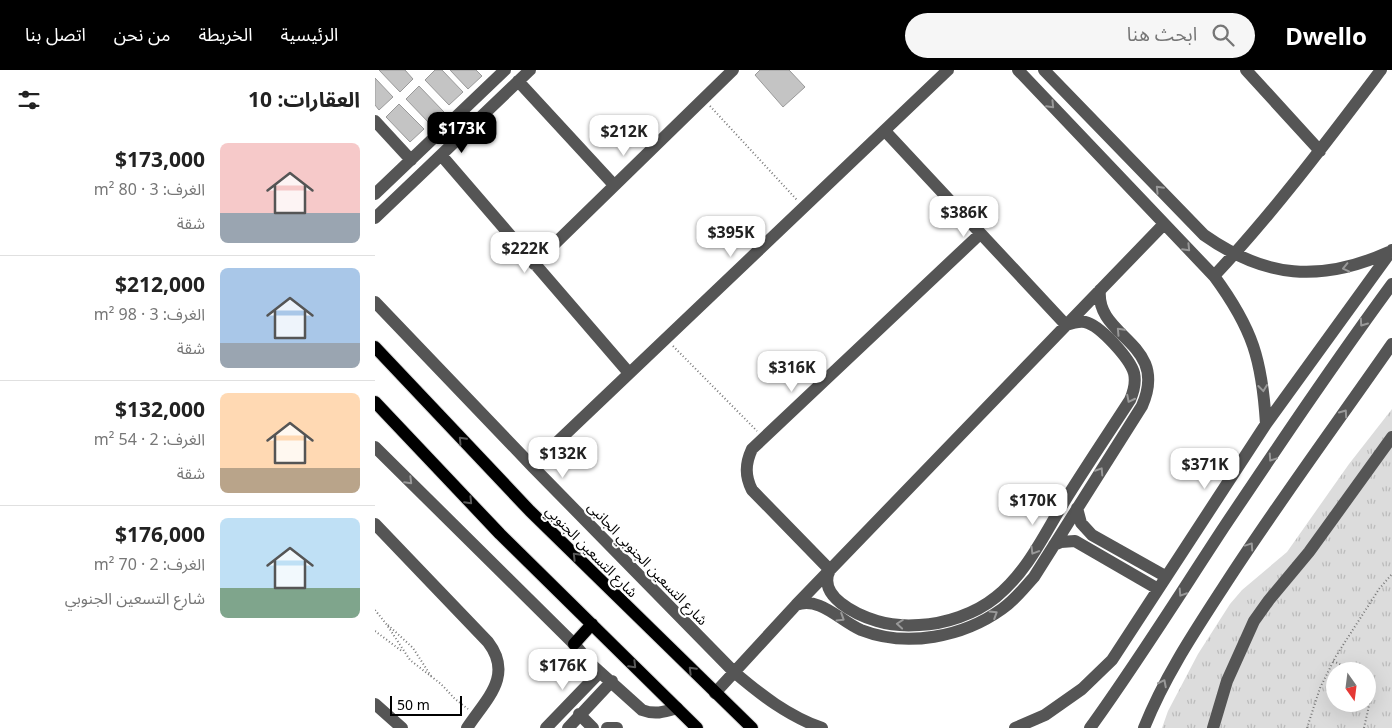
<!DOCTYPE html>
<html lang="ar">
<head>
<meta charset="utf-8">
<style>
  body { margin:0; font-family:"Noto Sans","Noto Sans Arabic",sans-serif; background:#f6f6f6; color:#222; direction:rtl; height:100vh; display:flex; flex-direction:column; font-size:19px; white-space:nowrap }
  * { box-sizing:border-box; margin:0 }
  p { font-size:16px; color:#767676 }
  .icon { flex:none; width:28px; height:28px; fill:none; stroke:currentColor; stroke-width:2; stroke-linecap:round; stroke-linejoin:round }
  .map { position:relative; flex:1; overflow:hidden; direction:ltr }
  .sheet { display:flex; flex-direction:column; background:#fff; width:375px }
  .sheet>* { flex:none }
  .needle { width:32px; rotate:166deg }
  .controls { position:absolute; left:951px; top:592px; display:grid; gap:10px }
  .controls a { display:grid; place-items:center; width:50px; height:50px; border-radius:50%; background:#fff; box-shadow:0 5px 20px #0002; font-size:25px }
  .scale { position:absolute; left:15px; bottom:12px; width:72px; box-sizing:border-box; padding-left:5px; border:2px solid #000; border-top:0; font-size:14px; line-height:18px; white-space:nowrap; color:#000; -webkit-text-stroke:4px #fff; paint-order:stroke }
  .price { position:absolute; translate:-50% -42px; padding:0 11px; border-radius:10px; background:#fff; color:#222; font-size:16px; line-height:32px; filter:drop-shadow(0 1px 2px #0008) }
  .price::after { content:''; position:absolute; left:50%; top:30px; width:15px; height:11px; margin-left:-8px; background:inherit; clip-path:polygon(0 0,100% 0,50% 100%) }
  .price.on { background:#000; color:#fff }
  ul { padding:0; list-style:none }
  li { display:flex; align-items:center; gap:15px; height:125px; padding:0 15px }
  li+li { border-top:1px solid #e0e0e0 }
  li span { display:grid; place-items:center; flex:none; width:140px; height:100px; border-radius:8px; color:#555 }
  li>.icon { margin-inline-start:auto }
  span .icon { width:60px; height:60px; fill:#fffc; stroke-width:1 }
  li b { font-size:21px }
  h2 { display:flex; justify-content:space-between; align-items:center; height:60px; padding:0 15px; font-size:21px }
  header { display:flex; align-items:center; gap:30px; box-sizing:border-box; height:70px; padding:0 25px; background:#000; color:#fff }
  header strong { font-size:24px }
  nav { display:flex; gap:28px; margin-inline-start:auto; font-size:18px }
  .search { width:350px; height:45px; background:#f6f6f6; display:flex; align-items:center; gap:12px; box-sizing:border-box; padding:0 18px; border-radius:28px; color:#767676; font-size:19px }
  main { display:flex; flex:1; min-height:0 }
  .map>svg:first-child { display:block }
  .grass { fill:url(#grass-tufts); fill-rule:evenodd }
  .building { fill:#c4c4c4; stroke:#999 }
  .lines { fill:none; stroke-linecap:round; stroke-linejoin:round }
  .major-casing { stroke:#dbdbdb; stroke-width:14 }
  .path { stroke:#777; stroke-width:2; stroke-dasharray:1 2.5; stroke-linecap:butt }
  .minor { stroke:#555; stroke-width:12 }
  .major { stroke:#000; stroke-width:12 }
  .oneway { stroke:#999 }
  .oneway2 { stroke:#595959 }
  .labels { text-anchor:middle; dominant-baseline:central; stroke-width:4.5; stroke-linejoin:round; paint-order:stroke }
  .street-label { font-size:14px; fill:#000; stroke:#fff }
</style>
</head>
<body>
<header>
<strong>Dwello</strong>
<div class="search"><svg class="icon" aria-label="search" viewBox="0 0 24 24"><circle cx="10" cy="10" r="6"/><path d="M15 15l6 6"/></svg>ابحث هنا</div>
<nav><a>الرئيسية</a><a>الخريطة</a><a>من نحن</a><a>اتصل بنا</a></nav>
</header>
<main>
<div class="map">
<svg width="1017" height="658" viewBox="0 0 1017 658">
  <defs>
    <pattern id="grass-tufts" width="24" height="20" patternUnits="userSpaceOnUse" patternTransform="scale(1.25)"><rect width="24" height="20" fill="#dcdcdc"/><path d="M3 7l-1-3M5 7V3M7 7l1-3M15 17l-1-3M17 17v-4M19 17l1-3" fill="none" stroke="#bbb"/></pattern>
  </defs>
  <rect width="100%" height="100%" fill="#fff"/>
  <path class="grass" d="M1017 339V658H787L793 641 823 584 855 534 867 520 912 482 974 394ZM960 601H992V634H960Z"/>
  <path class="building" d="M4 0H30L38 9 25 22Z
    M60 0H67L88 22 74 35 50 10Z
    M75 0H101L107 6 93 19Z
    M385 0H414L430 17 408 37 380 5Z
    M0 8 18 27 4 40 0 35Z
    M44 16 69 42 55 54 31 29Z
    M24 34 49 59 35 72 11 47Z"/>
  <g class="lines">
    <g class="major-casing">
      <path id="major" d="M0 277 155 441 377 658
        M0 332 125 464 322 658
        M199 574 217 554"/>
    </g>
    <path class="path" d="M335 36 422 130
      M298 276 382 361
      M0 540 12 555 35 590 66 614 80 629 93 639
      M13 555 38 578 56 606
      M0 561 28 582
      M958 591 979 601
      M932 658 945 618 961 586 1004 519 1017 504
      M989 658C992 643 998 627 992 613"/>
    <path class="minor" d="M643 0 839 206C878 259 887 290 891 354
      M669 0 829 165C890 208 945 213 1014 182
      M871 0 945 81
      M143 11 239 115
      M0 51 36 90
      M510 61 691 255C697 253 704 251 710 252 725 255 755 289 759 303 761 312 759 321 755 330 733 364 710 398 689 432 669 465 652 502 621 527 600 544 570 554 544 555 530 556 515 555 502 551 482 545 441 526 455 500L377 420C370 406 370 394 377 379L605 164
      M66 85 254 303
      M0 124 130 0
      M0 148 155 0
      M159 194 358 0
      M839 206C899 142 953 70 1006 0
      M0 232 157 396 359 602C386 625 413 646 447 658
      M0 377 199 574 217 595 267 640C280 645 289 642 302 638
      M157 396 573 0
      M702 438 706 453 717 465 790 506
      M0 454 113 572C139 606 111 629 92 658
      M679 475 686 472 700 471 783 519
      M421 535C445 526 465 551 486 560 532 578 588 567 627 539 640 530 649 518 659 507L767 336C795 272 720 268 725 220
      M340 623 421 535 789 154
      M0 634 27 658
      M204 644 218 658
      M171 658 225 602
      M193 658 237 611
      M232 658H242
      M640 658 670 645 707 619 737 590 891 354 1017 180
      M715 658C762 593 805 524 849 457 904 375 959 293 1017 214
      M769 658C790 605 822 558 853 510 905 430 962 353 1017 274
      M838 658 852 611 879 551 894 530 934 482 1017 367"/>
    <use href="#major" class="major"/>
  </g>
  <defs><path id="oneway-chevron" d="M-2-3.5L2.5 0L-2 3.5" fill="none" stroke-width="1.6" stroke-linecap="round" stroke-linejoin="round" transform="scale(1.25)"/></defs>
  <g class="oneway">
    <use href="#oneway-chevron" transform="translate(676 35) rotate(46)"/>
    <use href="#oneway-chevron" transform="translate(784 119) rotate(-134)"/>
    <use href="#oneway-chevron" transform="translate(812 178) rotate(46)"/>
    <use href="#oneway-chevron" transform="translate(971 198) rotate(167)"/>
    <use href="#oneway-chevron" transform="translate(988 253) rotate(125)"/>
    <use href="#oneway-chevron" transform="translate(745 261) rotate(-133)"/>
    <use href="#oneway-chevron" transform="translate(888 318) rotate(83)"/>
    <use href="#oneway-chevron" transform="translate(755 329) rotate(117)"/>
    <use href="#oneway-chevron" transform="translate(969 343) rotate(-55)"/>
    <use href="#oneway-chevron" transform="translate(897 388) rotate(124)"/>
    <use href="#oneway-chevron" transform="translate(725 401) rotate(-57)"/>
    <use href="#oneway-chevron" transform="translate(34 411) rotate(45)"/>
    <use href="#oneway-chevron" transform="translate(875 476) rotate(-56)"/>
    <use href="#oneway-chevron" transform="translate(659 481) rotate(121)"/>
    <use href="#oneway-chevron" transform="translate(807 523) rotate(123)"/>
    <use href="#oneway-chevron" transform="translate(619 544) rotate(-32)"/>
    <use href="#oneway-chevron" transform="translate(466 548) rotate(32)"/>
    <use href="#oneway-chevron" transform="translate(525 554) rotate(-175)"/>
    <use href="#oneway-chevron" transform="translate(788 613) rotate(-63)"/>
  </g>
  <g class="oneway2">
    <use href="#oneway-chevron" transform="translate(87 370) rotate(-133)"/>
    <use href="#oneway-chevron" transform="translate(94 431) rotate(46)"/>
    <use href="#oneway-chevron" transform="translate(201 486) rotate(-135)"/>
    <use href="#oneway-chevron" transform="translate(258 595) rotate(45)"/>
    <use href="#oneway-chevron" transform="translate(317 600) rotate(-135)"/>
  </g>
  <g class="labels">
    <g class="street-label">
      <text transform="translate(217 481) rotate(45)">شارع التسعين الجنوبي</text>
      <text transform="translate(273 493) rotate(46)">شارع التسعين الجنوبي الجانبى</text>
    </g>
  </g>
</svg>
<div class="controls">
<a><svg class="needle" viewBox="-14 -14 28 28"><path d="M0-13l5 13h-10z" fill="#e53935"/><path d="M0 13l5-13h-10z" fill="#767676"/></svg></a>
</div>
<div class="scale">50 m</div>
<b class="price on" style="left:87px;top:84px">$173K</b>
<b class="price" style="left:249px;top:87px">$212K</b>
<b class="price" style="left:589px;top:168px">$386K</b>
<b class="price" style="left:356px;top:188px">$395K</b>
<b class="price" style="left:150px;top:204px">$222K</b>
<b class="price" style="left:417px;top:323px">$316K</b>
<b class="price" style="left:188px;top:409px">$132K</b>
<b class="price" style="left:830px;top:420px">$371K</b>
<b class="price" style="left:658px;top:456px">$170K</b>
<b class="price" style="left:188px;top:621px">$176K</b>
</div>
<section class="sheet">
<h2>العقارات: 10<svg class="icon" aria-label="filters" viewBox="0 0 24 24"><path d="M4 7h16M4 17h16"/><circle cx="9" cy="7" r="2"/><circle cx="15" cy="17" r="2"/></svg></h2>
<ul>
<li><span style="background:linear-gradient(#f6c9c9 70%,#9aa5b1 0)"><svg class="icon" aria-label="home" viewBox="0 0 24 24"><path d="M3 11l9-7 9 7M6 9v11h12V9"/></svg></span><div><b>$173,000</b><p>الغرف: 3 · 80 m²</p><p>شقة</p></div></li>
<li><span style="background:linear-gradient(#a9c7e8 75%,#9aa5b1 0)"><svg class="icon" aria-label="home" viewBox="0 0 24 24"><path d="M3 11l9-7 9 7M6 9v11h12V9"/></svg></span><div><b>$212,000</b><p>الغرف: 3 · 98 m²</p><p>شقة</p></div></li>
<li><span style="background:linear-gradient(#ffd9b3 75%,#b9a48a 0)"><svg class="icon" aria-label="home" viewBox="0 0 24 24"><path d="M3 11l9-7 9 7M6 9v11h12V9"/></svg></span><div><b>$132,000</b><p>الغرف: 2 · 54 m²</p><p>شقة</p></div></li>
<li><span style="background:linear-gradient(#bfe0f5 70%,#7fa58c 0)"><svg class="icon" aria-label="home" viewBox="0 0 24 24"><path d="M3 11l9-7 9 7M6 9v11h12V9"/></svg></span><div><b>$176,000</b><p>الغرف: 2 · 70 m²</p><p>شارع التسعين الجنوبي</p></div></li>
</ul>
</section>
</main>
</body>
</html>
